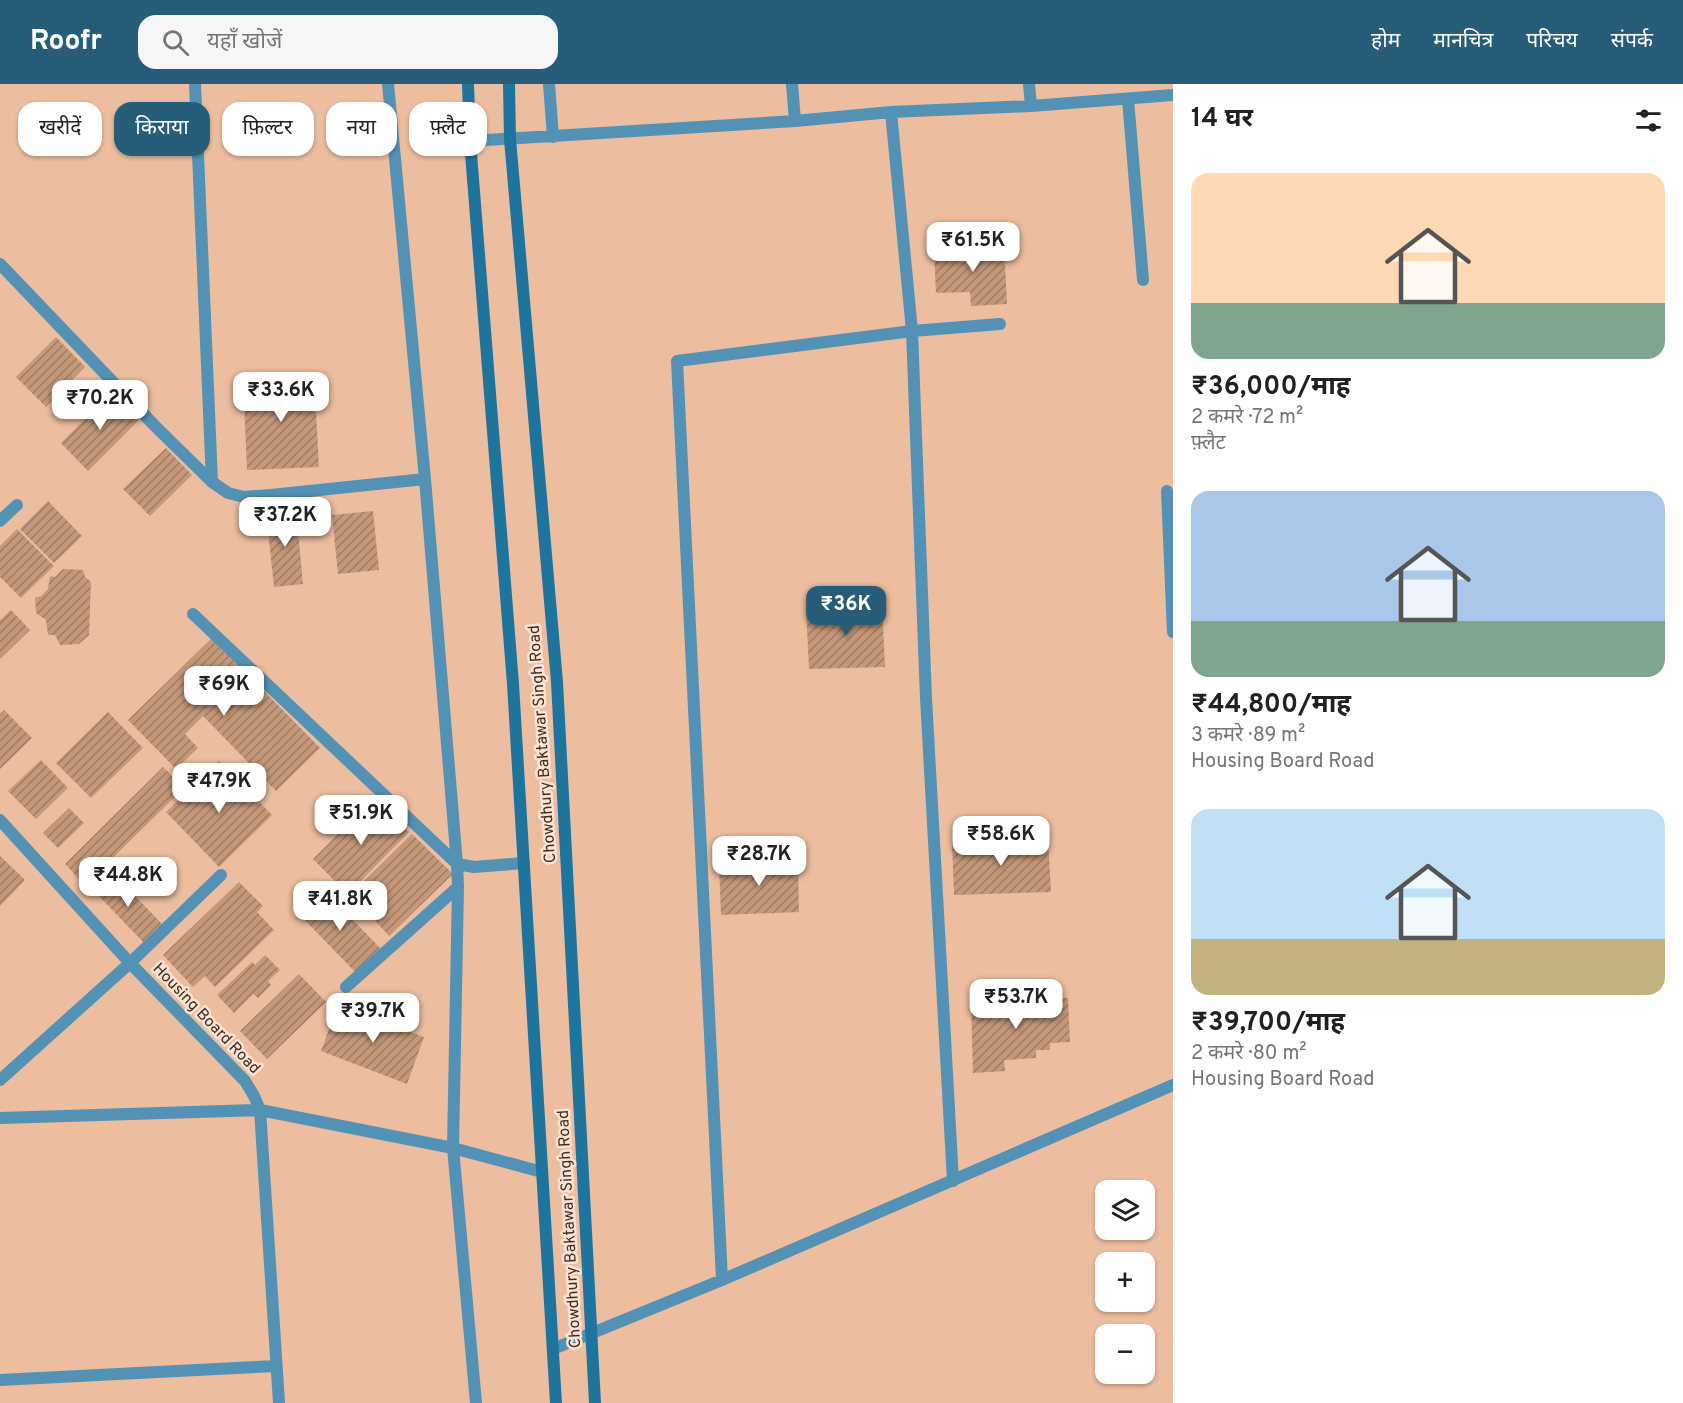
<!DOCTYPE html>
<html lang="hi">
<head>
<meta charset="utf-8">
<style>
  body { margin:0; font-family:Overpass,"Noto Sans Devanagari",sans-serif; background:#f6f6f6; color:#202124; height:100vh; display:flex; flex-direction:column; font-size:22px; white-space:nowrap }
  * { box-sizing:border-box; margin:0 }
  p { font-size:20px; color:#757577 }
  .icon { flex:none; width:33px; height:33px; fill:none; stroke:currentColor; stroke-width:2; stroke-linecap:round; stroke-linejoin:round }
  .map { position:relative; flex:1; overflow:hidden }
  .side { display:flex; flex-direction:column; background:#fff; width:510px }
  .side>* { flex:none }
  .guide { position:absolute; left:18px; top:18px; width:570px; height:54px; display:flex; gap:12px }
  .tools { position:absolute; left:1095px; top:1096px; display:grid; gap:12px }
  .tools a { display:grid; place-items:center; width:60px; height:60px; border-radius:12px; background:#fff; box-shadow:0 2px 4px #0004; font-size:30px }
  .price { position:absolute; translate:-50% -51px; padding:0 14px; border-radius:12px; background:#fff; color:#222; font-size:20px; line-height:39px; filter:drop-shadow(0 2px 3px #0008) }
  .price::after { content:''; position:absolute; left:50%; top:36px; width:18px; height:14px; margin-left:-9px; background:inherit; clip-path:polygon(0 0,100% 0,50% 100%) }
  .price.on { background:#285d79; color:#fff }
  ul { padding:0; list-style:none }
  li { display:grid; align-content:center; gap:12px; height:318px; padding:0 18px }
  li span { display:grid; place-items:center; height:186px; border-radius:18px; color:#555 }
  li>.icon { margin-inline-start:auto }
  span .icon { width:108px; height:108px; fill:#fffc; stroke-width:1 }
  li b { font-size:26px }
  h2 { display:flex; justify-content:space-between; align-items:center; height:72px; padding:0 18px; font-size:26px }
  .tag { padding:0 21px; border-radius:18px; background:#fff; box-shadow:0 2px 4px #0004; font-size:21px; line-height:54px }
  .tag.on { background:#285d79; color:#fff }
  header { display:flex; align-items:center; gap:36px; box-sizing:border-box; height:84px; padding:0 30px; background:#285d79; color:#fff }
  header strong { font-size:28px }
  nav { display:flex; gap:33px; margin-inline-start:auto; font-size:21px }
  .search { width:420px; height:54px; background:#f6f6f6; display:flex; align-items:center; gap:15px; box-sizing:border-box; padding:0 21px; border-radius:18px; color:#757577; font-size:22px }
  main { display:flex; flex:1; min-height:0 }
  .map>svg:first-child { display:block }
  .building { fill:url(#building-hatch) }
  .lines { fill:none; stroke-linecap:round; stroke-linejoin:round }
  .street { stroke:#5392b5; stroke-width:12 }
  .secondary { stroke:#1e749d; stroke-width:12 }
  .labels { text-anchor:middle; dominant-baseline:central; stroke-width:5; stroke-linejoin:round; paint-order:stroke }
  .street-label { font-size:16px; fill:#402e22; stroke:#fce3d4 }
</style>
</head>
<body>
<header>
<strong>Roofr</strong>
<div class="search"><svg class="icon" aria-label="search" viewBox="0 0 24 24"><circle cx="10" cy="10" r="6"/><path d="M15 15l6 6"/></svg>यहाँ खोजें</div>
<nav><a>होम</a><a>मानचित्र</a><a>परिचय</a><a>संपर्क</a></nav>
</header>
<main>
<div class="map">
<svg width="1173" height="1319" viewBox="0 0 1173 1319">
  <defs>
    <pattern id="building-hatch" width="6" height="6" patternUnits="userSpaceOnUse" patternTransform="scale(1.5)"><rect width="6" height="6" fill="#c5987a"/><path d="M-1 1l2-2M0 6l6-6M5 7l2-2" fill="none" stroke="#a17c64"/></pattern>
  </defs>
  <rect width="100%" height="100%" fill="#ecbd9e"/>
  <path class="building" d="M1004 161 1007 220 971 222 970 208 936 209 934 165Z
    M56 253 85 283 46 323 16 293Z
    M314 292 319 383 247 386 243 295Z
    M112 308 140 335 88 387 61 359Z
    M166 364 192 391 150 432 123 405Z
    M48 417 82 452 54 479 20 445Z
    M296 425 303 500 274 503 266 428Z
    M373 427 379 486 338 490 332 431Z
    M17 445 54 482 21 514 0 493V462Z
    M63 485 83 486 85 493 91 498 89 551 79 560 60 561 55 551H48L46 536 36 529 35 514 41 512 48 505 50 492 55 493Z
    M882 521 885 583 809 585 806 524Z
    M11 526 30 546 0 575V536Z
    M212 554 320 664 276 707 203 632 185 650 198 664 176 685 128 636Z
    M4 626 32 654 0 685V630Z
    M108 628 143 664 91 714 56 679Z
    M41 676 68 704 36 735 8 707Z
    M219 677 272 731 219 783 166 728Z
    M163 683 184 704 85 801 65 780Z
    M375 714 409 748 348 810 313 775Z
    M69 724 84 739 58 764 43 749Z
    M412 750 453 790 389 852 351 810Z
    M1048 755 1051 808 954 811 952 758Z
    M0 772 25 796 0 822Z
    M798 775 799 828 721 831 719 778Z
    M113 789 163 841 144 859 94 807Z
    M239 798 263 822 257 828 274 846 215 903 205 892 193 903 163 871Z
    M323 805 382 866 357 890 298 829Z
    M265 871 280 886 268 897 271 901 258 914 253 910 234 929 217 911 252 878 255 881Z
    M299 890 326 918 267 975 240 947Z
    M1068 914 1070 958 1050 959V966H1036V974L1004 976 1005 987 973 989 971 917Z
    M338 921 424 953 407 1000 321 967Z"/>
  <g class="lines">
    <path class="street" d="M195 0 212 398
      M388 0 425 395 457 780 458 803 453 1064 476 1319
      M549 0 553 53
      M792 0 795 37
      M1029 0 1031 22
      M1128 15 1143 196
      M891 28 912 247 926 614 953 1097
      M470 57 795 37 891 28 1031 22 1173 11
      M0 180 155 342 212 398 228 409 244 413 271 411 425 395
      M1167 407 1173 548
      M0 437 17 421
      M193 530 457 780 474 783 524 779
      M0 736 130 879 245 997 254 1012 260 1026 279 1319
      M346 903 458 803
      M0 996 130 879 221 791
      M0 1034 260 1026 453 1064 542 1088
      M722 1196 677 277 912 247 1000 240
      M553 1265 722 1196 1173 1001
      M0 1296 276 1282"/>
    <path class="secondary" d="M468 0 470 57 513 600 556 1319
      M509 0 510 55 557 598 595 1319"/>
  </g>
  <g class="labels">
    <g class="street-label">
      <text transform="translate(543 660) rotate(-94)">Chowdhury Baktawar Singh Road</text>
      <text transform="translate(206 935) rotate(46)">Housing Board Road</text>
      <text transform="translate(570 1145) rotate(-93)">Chowdhury Baktawar Singh Road</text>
    </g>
  </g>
</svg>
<div class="tools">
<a><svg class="icon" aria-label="layers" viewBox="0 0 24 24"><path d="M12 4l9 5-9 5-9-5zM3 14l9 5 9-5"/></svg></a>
<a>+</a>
<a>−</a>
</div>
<b class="price" style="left:973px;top:189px">₹61.5K</b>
<b class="price" style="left:281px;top:339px">₹33.6K</b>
<b class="price" style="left:100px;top:347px">₹70.2K</b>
<b class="price" style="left:285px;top:464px">₹37.2K</b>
<b class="price on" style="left:846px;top:553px">₹36K</b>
<b class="price" style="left:224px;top:633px">₹69K</b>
<b class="price" style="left:219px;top:730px">₹47.9K</b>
<b class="price" style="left:361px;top:762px">₹51.9K</b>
<b class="price" style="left:1001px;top:783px">₹58.6K</b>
<b class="price" style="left:759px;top:803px">₹28.7K</b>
<b class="price" style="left:128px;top:824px">₹44.8K</b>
<b class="price" style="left:340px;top:848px">₹41.8K</b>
<b class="price" style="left:1016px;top:946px">₹53.7K</b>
<b class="price" style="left:373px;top:960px">₹39.7K</b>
<div class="guide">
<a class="tag">खरीदें</a>
<a class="tag on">किराया</a>
<a class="tag">फ़िल्टर</a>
<a class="tag">नया</a>
<a class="tag">फ़्लैट</a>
</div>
</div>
<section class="side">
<h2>14 घर<svg class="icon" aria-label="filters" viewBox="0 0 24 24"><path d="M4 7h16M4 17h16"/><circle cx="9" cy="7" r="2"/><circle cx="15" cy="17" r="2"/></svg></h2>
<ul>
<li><span style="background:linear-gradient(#ffd9b3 70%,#7fa58c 0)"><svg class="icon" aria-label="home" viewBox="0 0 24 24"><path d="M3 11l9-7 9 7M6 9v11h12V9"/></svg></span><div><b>₹36,000/माह</b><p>2 कमरे · 72 m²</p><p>फ़्लैट</p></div></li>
<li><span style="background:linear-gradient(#a9c7e8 70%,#7fa58c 0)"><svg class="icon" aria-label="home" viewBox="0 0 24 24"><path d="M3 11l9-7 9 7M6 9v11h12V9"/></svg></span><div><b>₹44,800/माह</b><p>3 कमरे · 89 m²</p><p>Housing Board Road</p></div></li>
<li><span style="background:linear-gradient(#bfe0f5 70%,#c2b280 0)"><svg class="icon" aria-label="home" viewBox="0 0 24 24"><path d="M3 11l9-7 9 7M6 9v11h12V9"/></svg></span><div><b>₹39,700/माह</b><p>2 कमरे · 80 m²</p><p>Housing Board Road</p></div></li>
</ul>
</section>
</main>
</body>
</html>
